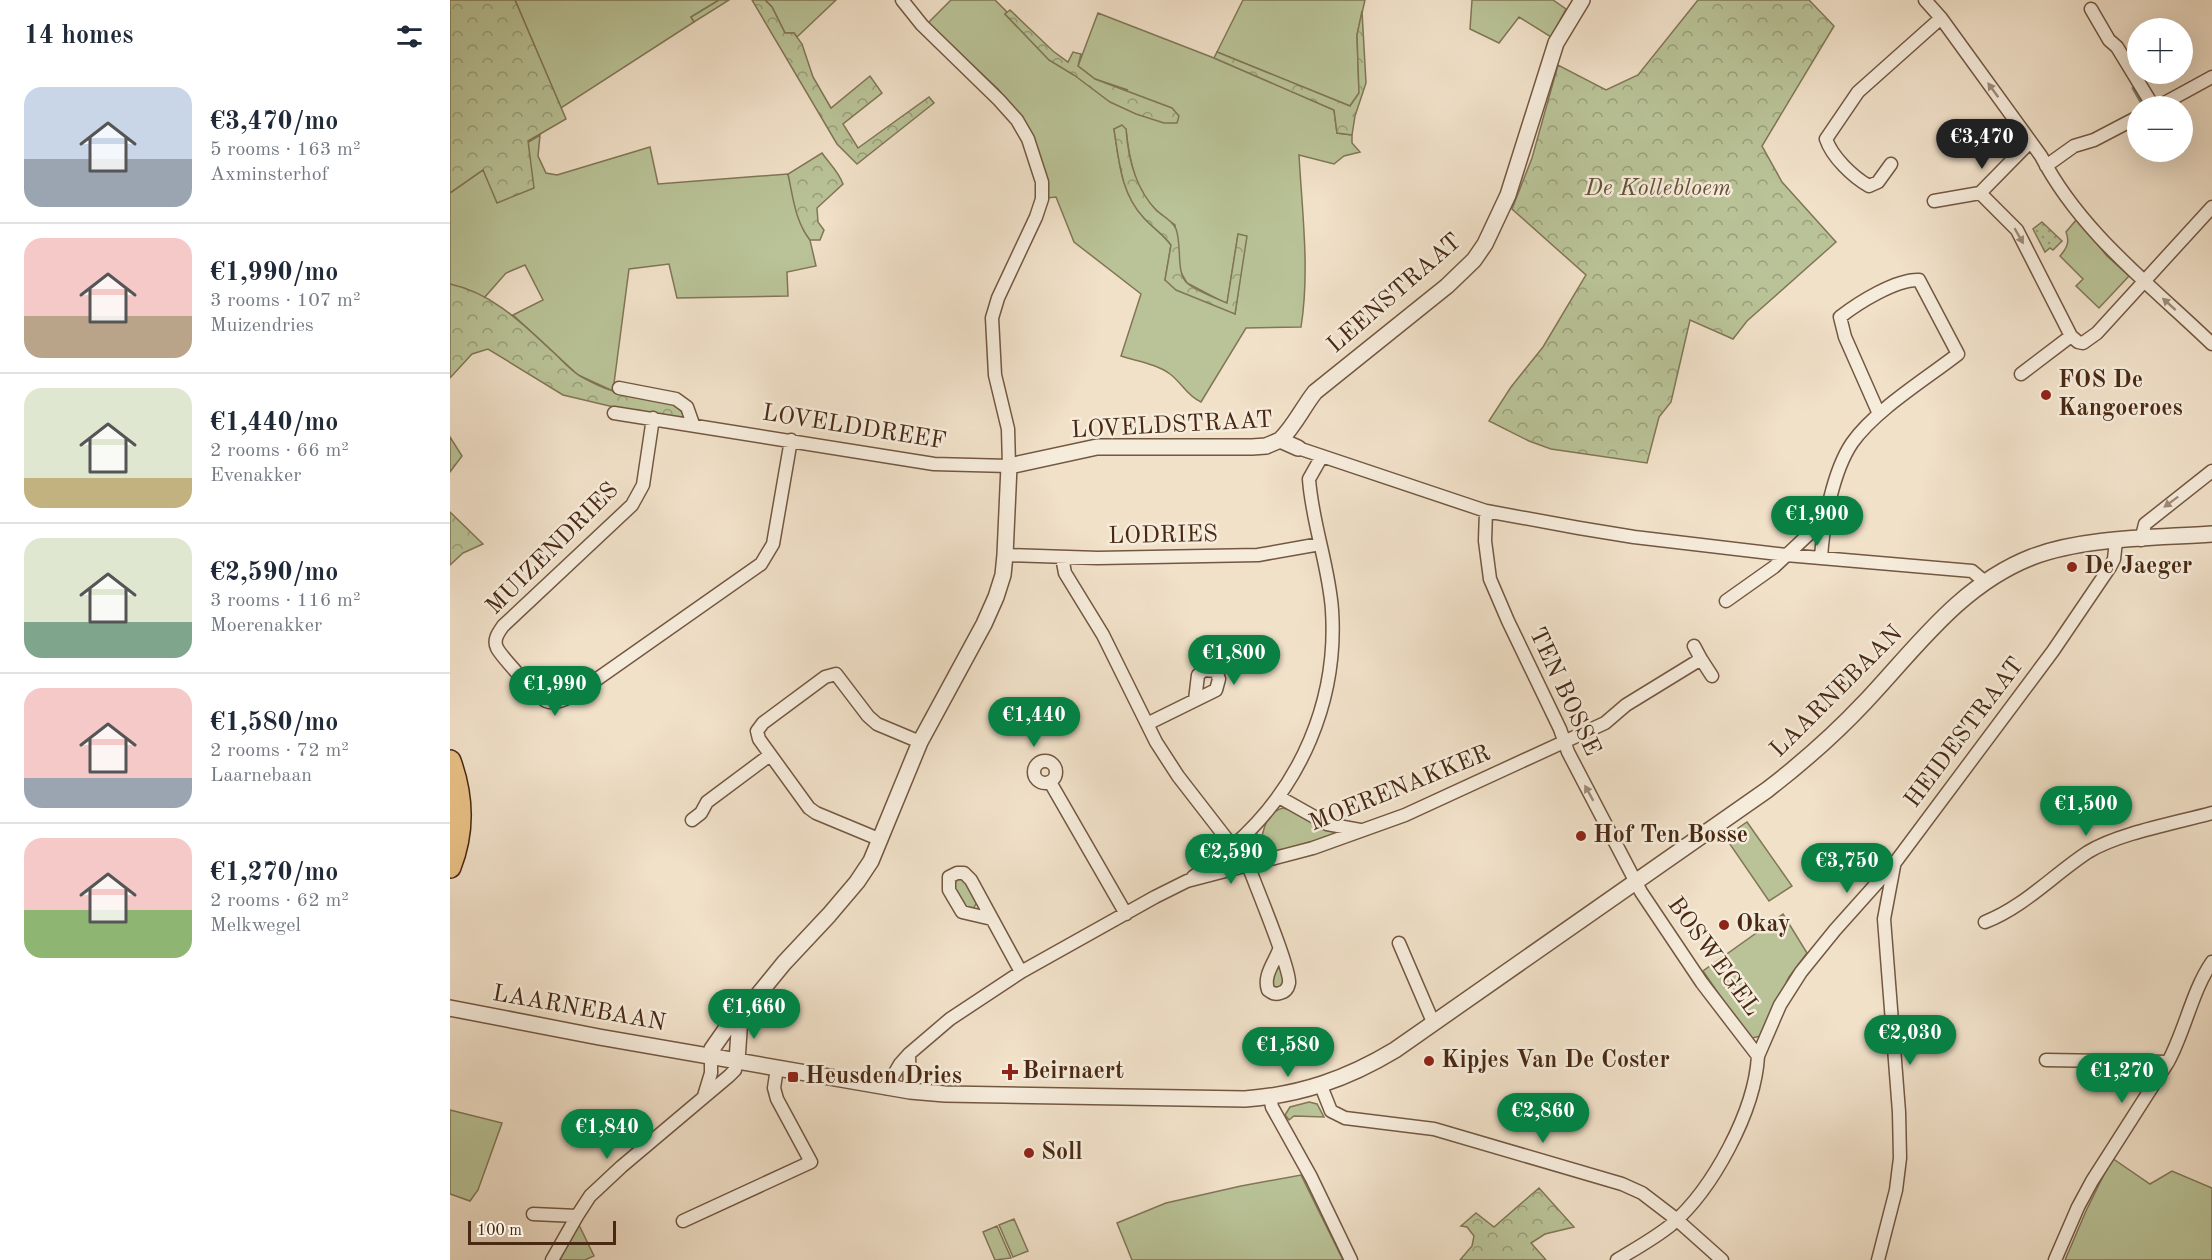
<!DOCTYPE html>
<html lang="en">
<head>
<meta charset="utf-8">
<style>
  body { margin:0; font-family:"Old Standard TT",serif; background:#f2f2f3; color:#1f2937; height:100vh; display:flex; flex-direction:column; font-size:22px; white-space:nowrap }
  * { box-sizing:border-box; margin:0 }
  p { font-size:20px; color:#747a83 }
  .icon { flex:none; width:33px; height:33px; fill:none; stroke:currentColor; stroke-width:2; stroke-linecap:round; stroke-linejoin:round }
  .map { position:relative; flex:1; overflow:hidden }
  .panel { display:flex; flex-direction:column; background:#fff; width:450px }
  .panel>* { flex:none }
  .tools { position:absolute; left:1677px; top:18px; display:grid; gap:12px }
  .tools a { display:grid; place-items:center; width:66px; height:66px; border-radius:50%; background:#fff; box-shadow:0 6px 24px #0002; font-size:30px }
  .scale { position:absolute; left:18px; bottom:15px; width:148px; box-sizing:border-box; padding-left:6px; border:3px solid #492914; border-top:0; font-size:16px; line-height:21px; white-space:nowrap; color:#492914; -webkit-text-stroke:4px #f6ecdc; paint-order:stroke }
  .price { position:absolute; translate:-50% -51px; padding:0 14px; border-radius:21px; background:#0b8043; color:#fff; font-size:20px; line-height:39px; filter:drop-shadow(0 2px 3px #0008) }
  .price::after { content:''; position:absolute; left:50%; top:36px; width:18px; height:14px; margin-left:-9px; background:inherit; clip-path:polygon(0 0,100% 0,50% 100%) }
  .price.current { background:#222; color:#fff }
  ul { padding:0; list-style:none }
  li { display:flex; align-items:center; gap:18px; height:150px; padding:0 24px }
  li+li { border-top:2px solid #e0e1e3 }
  li span { display:grid; place-items:center; flex:none; width:168px; height:120px; border-radius:18px; color:#555 }
  li>.icon { margin-inline-start:auto }
  span .icon { width:72px; height:72px; fill:#fffc; stroke-width:1 }
  li b { font-size:26px }
  h2 { display:flex; justify-content:space-between; align-items:center; height:72px; padding:0 24px; font-size:26px }
  main { display:flex; flex:1; min-height:0 }
  .map>svg:first-child { display:block }
  .grass { fill:#b9c397; stroke:#817656; stroke-width:1.5; fill-rule:evenodd }
  .forest { fill:url(#forest-crowns); stroke:#817656; stroke-width:1.5 }
  .park { fill:url(#park-dots); stroke:#817656; stroke-width:1.5 }
  .lines { fill:none; stroke-linecap:round; stroke-linejoin:round }
  .stream { stroke:#7a8276; stroke-width:3 }
  .minor-casing { stroke:#735741; stroke-width:15 }
  .tertiary-casing { stroke:#735741; stroke-width:18 }
  .motorway-casing { stroke:#492914; stroke-width:24 }
  .minor { stroke:#f6ecdc; stroke-width:12 }
  .tertiary { stroke:#f6ecdc; stroke-width:15 }
  .motorway { stroke:#e8c084; stroke-width:21 }
  .oneway { fill:#a08a78 }
  .poi-dot { fill:#8f2418; stroke:#f6ecdc; stroke-width:2 }
  .labels { text-anchor:middle; dominant-baseline:central; stroke-width:5; stroke-linejoin:round; paint-order:stroke }
  .park-label { font-size:24px; font-style:italic; fill:#655035; stroke:#f6ecdc }
  .street-label { font-size:24px; fill:#492914; stroke:#f6ecdc }
  .poi-label { font-size:24px; font-weight:bold; fill:#492914; stroke:#f6ecdc; text-anchor:start }
</style>
</head>
<body>
<main>
<section class="panel">
<h2>14 homes<svg class="icon" aria-label="filters" viewBox="0 0 24 24"><path d="M4 7h16M4 17h16"/><circle cx="9" cy="7" r="2"/><circle cx="15" cy="17" r="2"/></svg></h2>
<ul>
<li><span style="background:linear-gradient(#c9d6e8 60%,#9aa5b1 0)"><svg class="icon" aria-label="home" viewBox="0 0 24 24"><path d="M3 11l9-7 9 7M6 9v11h12V9"/></svg></span><div><b>€3,470/mo</b><p>5 rooms · 163 m²</p><p>Axminsterhof</p></div></li>
<li><span style="background:linear-gradient(#f6c9c9 65%,#b9a48a 0)"><svg class="icon" aria-label="home" viewBox="0 0 24 24"><path d="M3 11l9-7 9 7M6 9v11h12V9"/></svg></span><div><b>€1,990/mo</b><p>3 rooms · 107 m²</p><p>Muizendries</p></div></li>
<li><span style="background:linear-gradient(#dfe7d0 75%,#c2b280 0)"><svg class="icon" aria-label="home" viewBox="0 0 24 24"><path d="M3 11l9-7 9 7M6 9v11h12V9"/></svg></span><div><b>€1,440/mo</b><p>2 rooms · 66 m²</p><p>Evenakker</p></div></li>
<li><span style="background:linear-gradient(#dfe7d0 70%,#7fa58c 0)"><svg class="icon" aria-label="home" viewBox="0 0 24 24"><path d="M3 11l9-7 9 7M6 9v11h12V9"/></svg></span><div><b>€2,590/mo</b><p>3 rooms · 116 m²</p><p>Moerenakker</p></div></li>
<li><span style="background:linear-gradient(#f6c9c9 75%,#9aa5b1 0)"><svg class="icon" aria-label="home" viewBox="0 0 24 24"><path d="M3 11l9-7 9 7M6 9v11h12V9"/></svg></span><div><b>€1,580/mo</b><p>2 rooms · 72 m²</p><p>Laarnebaan</p></div></li>
<li><span style="background:linear-gradient(#f6c9c9 60%,#8fb573 0)"><svg class="icon" aria-label="home" viewBox="0 0 24 24"><path d="M3 11l9-7 9 7M6 9v11h12V9"/></svg></span><div><b>€1,270/mo</b><p>2 rooms · 62 m²</p><p>Melkwegel</p></div></li>
</ul>
</section>
<div class="map">
<svg width="1762" height="1260" viewBox="0 0 1762 1260">
  <defs>
    <pattern id="forest-crowns" width="20" height="18" patternUnits="userSpaceOnUse" patternTransform="scale(1.5)"><rect width="20" height="18" fill="#b9c397"/><path d="M2 6a3 3 0 1 1 6 0M12 15a3 3 0 1 1 6 0" fill="none" stroke="#989e7a"/></pattern>
    <pattern id="park-dots" width="8" height="8" patternUnits="userSpaceOnUse" patternTransform="scale(1.5)"><rect width="8" height="8" fill="#b9c397"/><path d="M2 2h.1M6 6h.1" fill="none" stroke="#989e7a" stroke-width="1.8" stroke-linecap="round"/></pattern>
  </defs>
  <rect width="100%" height="100%" fill="#f1e1c9"/>
  <filter id="stains"><feTurbulence type="fractalNoise" baseFrequency=".00333" numOctaves="4"/><feColorMatrix values="0 0 0 0 .2 0 0 0 0 .09 0 0 0 0 .02 0 0 0 .5 -.17"/></filter>
  <radialGradient id="worn" r=".72"><stop offset=".6" stop-color="#630" stop-opacity="0"/><stop offset="1" stop-color="#630" stop-opacity=".3"/></radialGradient>
  <path class="grass" d="M65 0H269L241 17 244 22 111 108Z
    M315 0H386L347 37 344 33H335L322 7Z
    M501 0H545L557 12 555 14 599 60 624 75 678 90 645 79 628 66 648 13 764 58 884 110 887 133 902 135V143L910 152 894 156 884 164 849 155C852 211 860 271 851 327L796 328 751 402C737 396 732 383 720 374 707 364 686 361 671 356L691 294 624 242 606 197 597 198 587 150 574 120 548 89 478 23ZM664 129H676C678 149 682 174 692 192 699 206 713 216 725 225L730 271 737 283 777 304 788 235 796 236 785 314 715 280 721 245C713 234 703 228 694 218 671 194 669 161 664 129Z
    M793 0H915L907 35 909 93 900 106 767 52Z
    M1022 0H1103L1116 9 1101 37 1069 17 1049 43 1020 29Z
    M90 135 88 156 96 173 107 175 200 147 208 184 338 174 354 231 360 240 366 266 337 272 338 296 227 298 219 264 179 269 163 391 128 375 63 315 93 300 75 265 56 273 34 298 0 284V193L33 170Z
    M1627 219 1657 256 1679 276 1649 308 1626 286 1633 279 1610 256C1617 248 1620 242 1616 232Z
    M833 808C850 811 861 827 883 831L885 835 808 857C812 840 812 813 833 808Z
    M1297 822 1342 886 1319 901 1275 837Z
    M807 832 801 859 773 865V861Z
    M506 877 515 879 527 902 523 909H517L503 886Z
    M1333 914 1357 953 1339 977 1311 1036 1302 1038 1284 1016 1253 971Z
    M827 966H829L834 979 833 985 829 988 824 987 821 983Z
    M859 1102 867 1104 874 1117 844 1116 839 1120 835 1115 840 1107Z
    M0 1110 52 1123 28 1190 20 1201 0 1194Z
    M1662 1158 1700 1184 1722 1171 1762 1188V1260H1615L1636 1211Z
    M851 1175 893 1260H682L667 1223 716 1203 791 1186Z
    M564 1219 578 1251 563 1257 549 1225Z
    M129 1225 144 1256 135 1260H107Z
    M547 1226 561 1258 545 1260 533 1232Z"/>
  <path class="forest" d="M0 0H65L116 119 78 141 84 188 47 203 33 170 0 193Z
    M269 0H279L244 22 241 17Z
    M302 0H315L322 7 335 33H344L352 44 363 77 381 108 420 76 432 93 393 124 408 148 479 97 484 103 407 164 387 144Z
    M1248 0H1359L1384 26 1312 146 1332 182 1386 242 1297 321 1283 339 1240 320 1221 402 1209 417 1197 463 1101 449 1079 441 1039 421 1061 387 1093 347 1136 275 1062 209 1082 158 1108 65 1156 90 1188 75Z
    M560 10 603 51 618 62 623 52 631 54 628 66 645 79 722 108 729 116 727 123H714L686 114 660 102 624 75 599 60 555 14Z
    M912 11 916 83 905 116 902 135 887 133 884 110 764 58 767 52 900 106 909 93 907 35Z
    M672 125 676 129C678 158 686 189 706 210 712 216 723 221 726 229 732 245 726 271 736 282 743 289 767 299 777 303L788 234 797 236 785 314 726 290 715 280 721 245C713 234 703 228 694 218 671 194 669 161 664 129Z
    M372 153C379 163 389 172 393 184L367 208 368 222 374 230 370 240H360C345 221 343 197 338 174Z
    M0 284C42 293 72 323 102 351 111 359 120 370 130 376 139 381 153 388 163 391 189 398 223 388 235 418L168 408 113 395 38 349 22 354 0 378Z
    M0 437 12 456 0 472Z
    M0 512 33 544 13 553 0 565Z
    M1089 1188 1124 1227 1095 1234 1081 1243 1096 1260H1010L1022 1246 1024 1236 1017 1227 1011 1226 1026 1213 1044 1227Z"/>
  <path class="park" d="M1592 222 1612 241 1603 250 1600 248 1595 252 1583 229Z"/>
  <g class="lines">
    <path class="stream" d="M1683 88 1691 102"/>
    <g class="minor-casing">
      <path id="minor" d="M1475 0 1491 18 1591 156C1631 233 1701 285 1762 344
        M1641 9 1659 40 1667 47 1703 106
        M1709 106 1762 77
        M1441 164 1428 182 1419 186C1403 177 1382 157 1376 139L1408 92 1491 18
        M1596 166 1624 146 1644 140 1688 117
        M1530 193 1567 230 1621 336 1628 342 1633 343 1647 333 1762 207
        M1484 201 1530 193 1580 142
        M1571 374 1621 336
        M169 388 226 399 237 407 243 424
        M164 413 484 464 559 466 558 429 545 375 542 318 548 298 586 217 592 199V182L578 139 567 120 549 100 472 25 452 0
        M203 418 193 485 182 505 53 626C48 633 43 640 47 648 51 656 88 697 96 701 105 705 114 699 123 696L311 564 323 544 341 440
        M848 448 1036 511 1129 528 1184 537 1336 555 1522 571 1535 582
        M1036 511 1035 541 1040 579 1058 621 1110 729 1118 752 1191 892 1252 983 1308 1056
        M1691 540 1695 524 1762 471
        M555 555 648 558 808 555 870 544
        M612 557 615 573 653 635 706 742 728 776 783 847
        M1371 558C1373 524 1383 471 1402 443 1425 410 1476 379 1508 354L1469 280C1446 279 1408 303 1390 317L1395 337 1429 414
        M1276 601 1324 567 1377 517
        M1244 646 1251 659
        M697 724 766 690 769 679 766 671 754 670 748 675 745 700
        M584 772a11 11 0 1 1 22 0a11 11 0 1 1-22 0Z
        M600 782 676 914
        M829 797 877 824 910 830
        M242 820 251 813 257 802 320 755
        M431 840 366 813 359 808 309 739 307 731 313 723 375 677 386 674 418 716 427 724 470 742
        M798 865C805 884 841 970 839 983 838 988 835 992 830 993 825 995 822 993 818 990 813 976 824 963 829 950
        M743 877C756 867 770 857 783 846 851 787 888 700 882 610 879 566 862 523 859 479L872 456
        M542 919 512 912 499 890V877L507 873H514L521 880 571 972
        M1535 922C1574 907 1603 875 1638 852 1669 833 1726 823 1762 813
        M949 943 983 1022
        M459 1054 460 1091
        M1596 1060 1718 1062
        M871 1086 881 1111 895 1118 984 1129 1172 1184 1192 1193 1226 1219 1272 1260
        M436 1088 450 1064 459 1054 500 1019 571 972 705 897 737 881 863 848 955 815 1155 723 1176 705 1251 659 1262 676
        M254 1096 261 1073V1056
        M820 1097 822 1107 861 1177 901 1260
        M83 1214 127 1216
        M233 1221 361 1162 327 1099 324 1088 327 1068
        M102 1260 127 1216 140 1196 171 1167 279 1076 285 1070 287 1061
        M1167 1260C1185 1249 1205 1238 1221 1225 1263 1189 1305 1111 1308 1056L1330 1005 1351 972 1385 930 1444 864 1603 651 1660 567 1664 559 1666 541
        M1428 1260 1446 1190 1450 1158 1449 1112 1434 919 1444 866
        M1605 1260 1628 1207 1642 1181 1718 1062C1735 1031 1742 991 1762 962"/>
    </g>
    <g class="tertiary-casing">
      <path id="tertiary" d="M830 440C844 427 853 407 865 392L997 286 1024 260 1035 244 1058 195 1106 43 1132 0
        M0 1008 149 1037 460 1091 495 1094 795 1099C850 1095 897 1079 945 1050L1317 790C1352 763 1385 734 1415 702 1466 648 1510 585 1582 557 1634 537 1706 538 1762 534
        M261 1056 262 1049 276 1029 290 1017 334 963 379 915 407 882 421 861 470 742 534 624 546 597 553 575 555 555 559 466 647 447H802L816 446 830 440 848 448
        M287 1061 290 1017"/>
    </g>
    <g class="motorway-casing">
      <path id="motorway" d="M0 761C13 797 14 832 0 867"/>
    </g>
    <use href="#minor" class="minor"/>
    <use href="#tertiary" class="tertiary"/>
    <use href="#motorway" class="motorway"/>
  </g>
  <defs><path id="oneway-solid" d="M-6-.8H1V-3.2L6.5 0L1 3.2V.8H-6Z" transform="scale(1.5)"/></defs>
  <g class="oneway">
    <use href="#oneway-solid" transform="translate(1543 90) rotate(-126)"/>
    <use href="#oneway-solid" transform="translate(1569 236) rotate(60)"/>
    <use href="#oneway-solid" transform="translate(1719 304) rotate(-138)"/>
    <use href="#oneway-solid" transform="translate(1721 502) rotate(143)"/>
    <use href="#oneway-solid" transform="translate(1139 793) rotate(-119)"/>
  </g>
  <g class="poi-dot">
    <circle cx="1596" cy="395" r="6"/>
    <circle cx="1622" cy="567" r="6"/>
    <circle cx="1131" cy="836" r="6"/>
    <circle cx="1274" cy="925" r="6"/>
    <circle cx="979" cy="1061" r="6"/>
    <path d="M557 1063h6v6h6v6h-6v6h-6v-6h-6v-6h6z"/>
    <rect x="337" y="1071" width="12" height="12" rx="3"/>
    <circle cx="579" cy="1153" r="6"/>
  </g>
  <g class="labels">
    <g class="park-label">
      <text x="1208" y="189">De Kollebloem</text>
    </g>
    <g class="street-label">
      <text transform="translate(945 294) rotate(-41)">LEENSTRAAT</text>
      <text transform="translate(722 426) rotate(-3)">LOVELDSTRAAT</text>
      <text transform="translate(404 428) rotate(9)">LOVELDDREEF</text>
      <text transform="translate(713 536) rotate(-1)">LODRIES</text>
      <text transform="translate(103 549) rotate(-45)">MUIZENDRIES</text>
      <text transform="translate(1114 692) rotate(65)">TEN BOSSE</text>
      <text transform="translate(1387 692) rotate(-45)">LAARNEBAAN</text>
      <text transform="translate(1515 733) rotate(-53)">HEIDESTRAAT</text>
      <text transform="translate(950 789) rotate(-22)">MOERENAKKER</text>
      <text transform="translate(1263 957) rotate(54)">BOSWEGEL</text>
      <text transform="translate(129 1009) rotate(10)">LAARNEBAAN</text>
    </g>
    <g class="poi-label">
      <text x="1608" y="381">FOS De<tspan x="1608" dy="28">Kangoeroes</tspan></text>
      <text x="1634" y="567">De Jaeger</text>
      <text x="1143" y="836">Hof Ten Bosse</text>
      <text x="1286" y="925">Okay</text>
      <text x="991" y="1061">Kipjes Van De Coster</text>
      <text x="572" y="1072">Beirnaert</text>
      <text x="355" y="1077">Heusden Dries</text>
      <text x="591" y="1153">Soll</text>
    </g>
  </g>
  <rect width="100%" height="100%" filter="url(#stains)"/>
  <rect width="100%" height="100%" fill="url(#worn)"/>
</svg>
<div class="tools">
<a>+</a>
<a>−</a>
</div>
<div class="scale">100 m</div>
<b class="price current" style="left:1532px;top:170px">€3,470</b>
<b class="price" style="left:1367px;top:547px">€1,900</b>
<b class="price" style="left:784px;top:686px">€1,800</b>
<b class="price" style="left:105px;top:717px">€1,990</b>
<b class="price" style="left:584px;top:748px">€1,440</b>
<b class="price" style="left:1636px;top:837px">€1,500</b>
<b class="price" style="left:781px;top:885px">€2,590</b>
<b class="price" style="left:1397px;top:894px">€3,750</b>
<b class="price" style="left:304px;top:1040px">€1,660</b>
<b class="price" style="left:1460px;top:1066px">€2,030</b>
<b class="price" style="left:838px;top:1078px">€1,580</b>
<b class="price" style="left:1672px;top:1104px">€1,270</b>
<b class="price" style="left:1093px;top:1144px">€2,860</b>
<b class="price" style="left:157px;top:1160px">€1,840</b>
</div>
</main>
</body>
</html>
